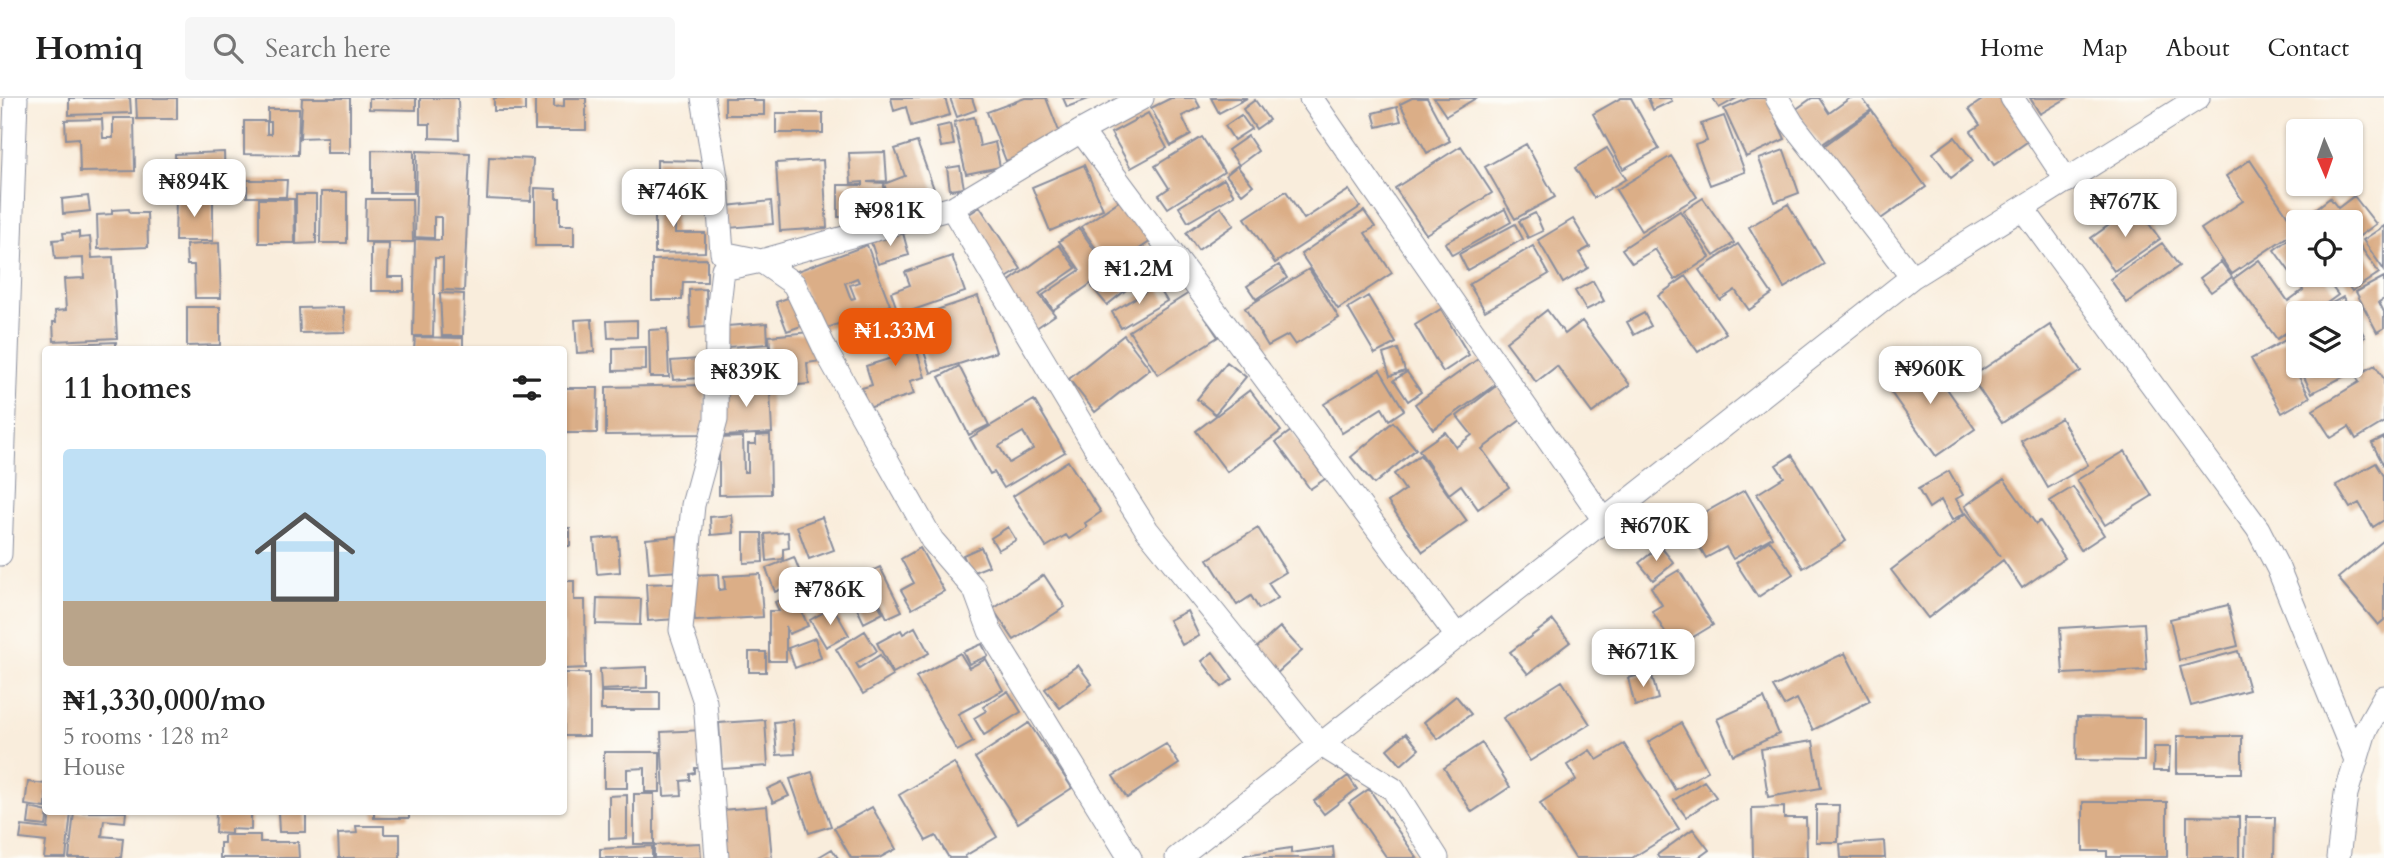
<!DOCTYPE html>
<html lang="en">
<head>
<meta charset="utf-8">
<style>
  body { margin:0; font-family:Cardo,serif; background:#f6f6f6; color:#222; height:100vh; display:flex; flex-direction:column; font-size:26px; white-space:nowrap }
  * { box-sizing:border-box; margin:0 }
  p { font-size:23px; color:#767676 }
  .icon { flex:none; width:38px; height:38px; fill:none; stroke:currentColor; stroke-width:2; stroke-linecap:round; stroke-linejoin:round }
  .map { position:relative; flex:1; overflow:hidden }
  .side { position:absolute; left:42px; top:248px; width:525px; height:469px; display:flex; flex-direction:column; background:#fff; border-radius:7px; box-shadow:0 2px 5px #0004 }
  .side>* { flex:none }
  .needle { width:46px; rotate:178deg }
  .tools { position:absolute; left:2286px; top:21px; display:grid; gap:14px }
  .tools a { display:grid; place-items:center; width:77px; height:77px; border-radius:7px; background:#fff; box-shadow:0 2px 5px #0004; font-size:35px }
  .price { position:absolute; translate:-50% -60px; padding:0 16px; border-radius:14px; background:#fff; color:#222; font-size:23px; line-height:46px; filter:drop-shadow(0 2px 4px #0008) }
  .price::after { content:''; position:absolute; left:50%; top:42px; width:21px; height:16px; margin-left:-10px; background:inherit; clip-path:polygon(0 0,100% 0,50% 100%) }
  .price.on { background:#ea580c; color:#fff }
  ul { padding:0; list-style:none }
  li { display:grid; align-content:center; gap:14px; height:371px; padding:0 21px }
  li span { display:grid; place-items:center; height:217px; border-radius:7px; color:#555 }
  li>.icon { margin-inline-start:auto }
  span .icon { width:126px; height:126px; fill:#fffc; stroke-width:1 }
  li b { font-size:30px }
  h2 { display:flex; justify-content:space-between; align-items:center; height:84px; padding:0 21px; font-size:30px }
  header { display:flex; align-items:center; gap:42px; box-sizing:border-box; height:98px; padding:0 35px; background:#fff; border-bottom:2px solid #e0e0e0 }
  header strong { font-size:33px }
  nav { display:flex; gap:38px; margin-inline-start:auto; font-size:24px }
  .search { width:490px; height:63px; background:#f6f6f6; display:flex; align-items:center; gap:18px; box-sizing:border-box; padding:0 24px; border-radius:7px; color:#767676; font-size:26px }
  .map>svg:first-child { display:block }
  .building { fill:#dbae87; fill-rule:evenodd }
  .lines { fill:none; stroke-linecap:round; stroke-linejoin:round }
  .street-casing { stroke:#8a8e9d; stroke-width:25 }
  .street { stroke:#fff; stroke-width:23 }
</style>
</head>
<body>
<header>
<strong>Homiq</strong>
<div class="search"><svg class="icon" aria-label="search" viewBox="0 0 24 24"><circle cx="10" cy="10" r="6"/><path d="M15 15l6 6"/></svg>Search here</div>
<nav><a>Home</a><a>Map</a><a>About</a><a>Contact</a></nav>
</header>
<div class="map">
<svg width="2384" height="760" viewBox="0 0 2384 760">
  <rect width="100%" height="100%" fill="#fdfcf7"/>
  <filter id="ink" filterUnits="userSpaceOnUse"><feTurbulence type="fractalNoise" baseFrequency=".0143" numOctaves="2"/><feDisplacementMap in="SourceGraphic" scale="14" xChannelSelector="R" yChannelSelector="G"/><feConvolveMatrix kernelMatrix="1 2 1 2 8 2 1 2 1" color-interpolation-filters="sRGB"/></filter>
  <filter id="wash" filterUnits="userSpaceOnUse"><feTurbulence type="fractalNoise" baseFrequency=".00686" numOctaves="4" result="noise"/><feDisplacementMap in="SourceGraphic" scale="28" xChannelSelector="R" yChannelSelector="G"/><feGaussianBlur stdDeviation="1.57" result="paint"/><feColorMatrix in="noise" values="0 0 0 0 0 0 0 0 0 0 0 0 0 0 0 0 0 1.4 0 .05"/><feComposite in="paint" operator="in"/></filter>
  <g filter="url(#wash)">
    <rect width="100%" height="100%" fill="#f9eddc"/>
    <g id="blocks">
      <path class="building" d="M69 0H130L131 15 69 17Z
        M136 0H177V21H137Z
        M302 0H350V55H327V39L300 40Z
        M369 0H416V12L369 11Z
        M420 0H458L459 41 430 40V26H420Z
        M494 0H525V13H494Z
        M535 0H554V9L564 8V0H586V32H535Z
        M725 0H753V3H764V17H725Z
        M891 0H945L950 17 911 28 906 9 894 13Z
        M950 0H972L976 12 957 19Z
        M1025 0H1046L1062 41 1006 63 987 14Z
        M1063 0H1091L1067 9Z
        M1171 0H1195L1200 9 1182 18 1191 37 1171 48 1151 10Z
        M1211 0H1247L1219 15Z
        M1412 0H1427L1450 43 1427 55 1400 6Z
        M1434 0H1476L1446 18Z
        M1621 0H1631L1659 51 1623 71 1593 16Z
        M1648 0H1670L1672 3 1653 12Z
        M1713 0H1737L1719 10Z
        M1750 0H1767L1785 41 1746 59 1724 11Z
        M1812 0H1819L1829 15 1850 0H1862L1871 12 1821 47 1795 12Z
        M1985 0H2007L2034 39 1994 67 1971 33 1980 27 1969 11Z
        M2030 0H2067L2040 16Z
        M1255 2 1269 22 1256 31 1243 11Z
        M1397 9 1401 23 1377 29 1373 15Z
        M268 11H299L298 57 244 56V23H267V36H271V24H268Z
        M1872 13 1926 89 1875 125 1821 50Z
        M776 15H823V35H776Z
        M1148 15 1167 50 1131 70 1111 35Z
        M1241 17 1251 31 1234 42 1225 28Z
        M1724 18 1745 74 1710 87 1695 47 1707 43 1701 26Z
        M974 19 980 48 995 44 1000 69 966 76 954 24Z
        M113 20H134L135 73 80 74 79 40 66 41 65 22 102 21 103 40H113Z
        M950 26 954 47 941 49 937 29Z
        M1248 38 1258 53 1239 67 1228 52Z
        M1202 39 1224 74 1168 110 1159 97 1169 90 1155 68Z
        M1955 39 1973 63 1951 80 1933 55Z
        M917 44 934 91 891 106 884 86 905 78 895 51Z
        M1526 46 1555 99 1515 121 1485 69Z
        M1461 48 1492 95 1426 136 1395 90Z
        M1607 50 1626 81 1594 100 1575 70Z
        M372 52 414 53V95H372Z
        M1784 52 1799 95 1775 104 1759 61Z
        M417 53 470 55 464 193 443 192V160H435L433 238H413L415 141 441 142V119H434V140L415 139Z
        M224 54 225 86 211 87V93L176 94 175 56Z
        M885 54 887 83 867 84 884 85V119H838V87H863V84L851 85 849 55Z
        M1671 58 1697 99 1641 133 1616 92Z
        M489 59 533 61 531 103 487 101Z
        M657 62 704 63V83L657 82Z
        M823 62 827 130 780 133 776 65Z
        M2250 62 2297 132 2232 176 2201 131 2243 103 2226 78Z
        M1084 67 1103 111 1050 133 1032 89Z
        M960 68 964 90 950 92 947 70Z
        M1237 68 1253 87 1242 96 1226 77Z
        M1224 81 1234 97 1188 124 1179 109Z
        M247 82H287L286 99H247Z
        M535 90 556 91V100H560V127H574V148H535Z
        M1349 92 1360 109 1275 165 1245 120 1286 93 1304 121Z
        M321 94H347V145H320Z
        M675 94V135H705V154L655 155V95Z
        M296 97H316V145L296 146Z
        M88 98 90 113 63 116 62 101Z
        M2354 98 2376 126 2350 145V124H2309L2305 119 2330 100 2338 110Z
        M176 99H213V143H175Z
        M1125 99 1154 141 1110 171 1081 129Z
        M1703 100 1734 145 1714 158 1683 113Z
        M259 101H294L295 145H259Z
        M366 101H412L413 144H365Z
        M771 103 773 126 729 130 727 108Z
        M1788 106 1824 166 1784 190 1749 129Z
        M2136 108 2160 141 2114 173 2091 140Z
        M980 109 1021 171 1000 184 960 122Z
        M1221 109 1234 127 1198 152 1186 135Z
        M129 111 130 115H147L148 149 98 151 97 117 112 116V112Z
        M1505 111 1511 124 1452 157 1445 145Z
        M1364 113 1375 129 1365 135 1392 175 1338 211 1301 156Z
        M1680 113 1710 159 1675 182 1655 151 1632 165 1622 151Z
        M1535 115 1543 133 1528 140 1519 123Z
        M1573 121 1590 149 1579 155 1588 170 1563 185 1538 142Z
        M1515 126 1523 141 1467 172 1459 156Z
        M2384 128V172L2363 142Z
        M1079 130 1109 173 1053 212 1043 197 1080 172 1059 143Z
        M79 134V140L90 139 92 160 113 159 117 240 54 243 53 224H56L55 213 66 212 64 181 84 180 83 160 55 161 53 142 64 141 63 135Z
        M903 135 909 157 878 166 871 144Z
        M2294 137 2298 142V177H2323L2338 197 2313 215H2298V226L2277 241 2233 181 2259 162 2288 203 2303 192 2274 152Z
        M219 145 221 200H195L194 167H187L186 147Z
        M2162 145 2179 168 2127 205 2110 181Z
        M2358 145 2379 175 2352 193 2341 177H2350V151Z
        M371 146H389L388 179H404V193H371Z
        M1738 146 1772 196 1749 212 1735 192 1720 202 1699 172Z
        M867 147 890 207 819 233 797 173ZM857 180 859 184 850 187 855 200 851 201 845 185Z
        M1059 147 1076 170 1039 196 1055 217 1032 233 1000 190Z
        M1533 148 1549 176 1485 213 1469 186Z
        M952 158 965 194 899 217 891 194 910 187 905 174Z
        M707 161V184H683L682 202H652V162Z
        M1127 162 1141 180 1107 207 1092 189Z
        M2221 164 2232 179 2211 194 2200 180Z
        M1279 167 1287 180 1256 201 1247 188Z
        M1309 171 1339 220 1295 247 1288 237 1268 248 1245 210Z
        M1686 178 1726 235 1698 254 1658 198Z
        M2384 179V201L2379 204 2384 214V230L2377 234 2356 194Z
        M1593 183 1604 203 1586 212 1575 193Z
        M1157 187 1167 203 1121 230 1112 214Z
        M706 191 707 229 690 230 689 192Z
        M440 195 464 196 463 238H442Z
        M1189 195 1218 239 1158 277 1129 233Z
        M796 197 807 226 787 233 776 204Z
        M978 198 996 254 931 275 913 220Z
        M1368 198 1396 245 1375 256 1348 210Z
        M2343 199 2365 239 2350 247V215H2321L2319 212Z
        M890 207 896 221 879 229 872 216Z
        M187 209H220V247L187 248Z
        M344 209 345 234 300 235 299 210Z
        M1441 211 1469 257 1443 274 1415 227Z
        M1547 212 1565 236 1582 223 1630 287 1592 315 1557 268 1536 284 1506 244Z
        M1644 215 1651 228 1634 237 1627 224Z
        M592 221 594 254 577 255 575 222Z
        M907 221 925 279 910 283 914 296 868 310 862 290 872 287 866 268 892 260 883 229Z
        M637 222V239L608 240 607 223Z
        M767 225 768 246 728 249 727 228Z
        M2050 227 2081 273 2002 325 1971 279Z
        M667 231 669 279H650L649 232Z
        M810 234 821 263 807 265 809 286 774 289 769 238Z
        M2298 235V268H2321L2299 279 2310 299 2282 315 2251 261Z
        M1124 237 1150 271 1095 314 1069 281Z
        M415 239 463 240V252H414Z
        M116 244V252H71V246Z
        M646 249V272L613 273V250Z
        M1398 251 1405 273 1390 278 1383 256Z
        M2350 253 2360 270 2312 295 2304 279 2327 268H2350Z
        M1481 259 1499 284 1433 331 1415 306Z
        M1925 259 1975 331 1936 358 1885 286Z
        M732 260 766 261 765 276 731 275Z
        M699 261 700 280 673 282 671 263Z
        M1227 264 1246 279 1215 316 1197 301Z
        M2375 267 2384 281V324L2356 341 2349 329 2331 340 2313 312 2359 284 2356 278Z
        M959 268 989 327 969 337 939 279Z
        M1380 272 1404 312 1389 322 1382 310 1342 335 1324 306Z
        M1407 274 1421 294 1408 303 1394 282Z
        M761 282V294L770 293 772 335 724 338 722 295H728L727 283Z
        M1500 285 1526 318 1482 351 1509 389 1478 411 1461 387 1449 396 1419 352 1445 334 1456 349 1472 337 1457 318Z
        M705 287 706 336 606 337V289Z
        M564 290H598L597 335H564Z
        M1250 292 1281 333 1227 374 1196 333Z
        M1034 302 1065 354 1004 390 994 374 990 376 970 340ZM1023 334 1033 351 1009 365 999 348Z
        M2061 320 2088 367 2048 390 2021 343Z
        M1393 324 1416 351 1374 386 1351 359Z
        M1291 333 1325 381 1310 391 1276 344Z
        M770 337 771 396 719 397V340L743 339 744 374H748V346H756V338Z
        M2384 339V368L2372 345Z
        M2125 353 2152 398 2105 427 2077 382Z
        M1420 357 1467 423 1423 454 1388 404 1405 392 1394 376Z
        M1792 357 1846 443 1803 470 1757 396 1784 379 1776 367Z
        M1068 363 1101 414 1085 425 1087 429 1069 441 1066 437 1046 449 1013 398Z
        M2376 365 2384 378V422L2373 429 2359 405 2350 410 2336 387Z
        M1949 373 1963 397 1956 401 1964 415 1952 422 1941 402 1929 410 1918 391Z
        M2004 381 2036 426 2040 423 2065 460 2022 490 2003 462 1928 520 1891 472 1966 415 2000 458 1965 408Z
        M2073 389 2104 437 2081 452 2050 403Z
        M1745 392 1772 439 1733 461 1726 449 1706 460 1686 425Z
        M732 417 734 435 711 437 710 419Z
        M822 419 834 452 809 461 797 428Z
        M1008 429 1016 442 998 452 991 440Z
        M564 430H570V448H564Z
        M1258 430 1286 474 1268 485 1278 500 1259 511 1251 498 1237 507 1208 461Z
        M788 434 789 450 783 451V461L767 463 765 436Z
        M744 435H762L763 464 744 465Z
        M677 438 680 473 649 475 646 441Z
        M618 439 620 474 597 476 594 441Z
        M1770 442 1793 476 1758 499 1736 465Z
        M2384 442V522L2378 527 2338 480Z
        M1660 448 1674 465 1653 482 1639 465Z
        M981 449 989 468 971 475 963 457Z
        M920 450 944 493 912 511 901 492 914 485 901 461Z
        M794 459 803 482 775 494 766 470Z
        M880 469 902 513 887 520 866 476Z
        M1679 472 1713 527 1675 550 1652 513 1662 507 1651 489Z
        M718 476 719 492 725 491 724 478 760 476 763 519 695 523 691 477Z
        M1044 477 1065 509 1014 542 993 511Z
        M564 483H574V502H585L586 570 564 571Z
        M674 485 676 521 648 523 646 486Z
        M867 485 883 515 864 525 849 494Z
        M794 496 808 528 789 536 786 528V563H769V513H779L775 504Z
        M597 500 641 501 640 527 596 526Z
        M2228 507 2238 548 2179 562 2170 521Z
        M833 509 849 537 826 549 810 522Z
        M1187 513 1199 538 1182 547 1169 522Z
        M1553 522 1570 544 1528 576 1510 554Z
        M2144 525 2147 572 2063 576 2060 530Z
        M915 529 929 555 893 575 877 545 901 532 903 536Z
        M1280 529 1302 553 1276 576 1254 552Z
        M865 533 877 553 856 565 859 570 880 557 893 578 863 596 836 551Z
        M815 540 821 560 795 570 788 550Z
        M982 546 988 558 969 566 963 554Z
        M2238 553 2249 592 2191 608 2180 569Z
        M749 554H766V574H749Z
        M1213 554 1233 581 1222 589 1202 563Z
        M960 555 969 570 986 561 1003 592 958 616 973 644 957 653 916 579Z
        M1845 555 1870 603 1813 632 1797 601 1784 608 1773 589Z
        M1078 567 1092 586 1060 610 1045 591Z
        M647 569V590L601 592 600 571Z
        M1651 574 1658 601 1635 608 1628 580Z
        M564 575H589V638H564Z
        M1562 583 1590 626 1530 663 1503 620Z
        M1008 593 1021 614 984 637 974 620 986 613 983 609Z
        M601 594H660V612H601Z
        M1456 598 1471 616 1438 641 1424 624Z
        M1764 600 1779 636 1733 657 1717 621Z
        M2077 619 2144 620V663L2076 662Z
        M765 622 768 668 722 671 719 625Z
        M793 622 795 656 777 657 774 624Z
        M1029 625 1072 690 1018 725 975 660Z
        M1681 625 1708 673 1675 692 1648 644Z
        M703 632 705 670H695V675L690 676V682L681 683 682 697 664 698 661 634Z
        M1406 635 1419 651 1401 667 1387 651Z
        M2177 638H2242V675H2177Z
        M1813 643 1821 690 1768 699 1761 651Z
        M1482 645 1510 689 1472 714 1444 670Z
        M1166 646 1179 666 1127 700 1113 678Z
        M1624 646 1679 731 1632 760H1575L1540 705 1576 682 1567 667 1590 652 1597 662Z
        M2154 649H2170L2169 673H2153Z
        M604 654H660V694H645V670L627 671V690H604Z
        M954 665 997 739 965 758 966 760H949L936 738 926 743 899 697Z
        M812 674 831 728 809 735 790 681Z
        M1348 678 1357 691 1324 716 1314 703Z
        M1704 683 1716 699 1686 719 1674 702Z
        M28 684 46 686V710L25 707Z
        M782 684 789 698 773 705 767 691Z
        M1369 691 1417 760H1387L1349 705Z
        M634 696H654V746H634Z
        M627 697V740L609 741V698Z
        M2083 704H2167V759H2107V753H2083Z
        M1816 707H1839L1838 744H1816Z
        M767 708 772 760H727L722 712Z
        M872 709 896 751 879 760H851L834 730Z
        M1784 709V720H1806L1807 760H1753L1752 710Z
        M30 710 48 714 46 728 28 726Z
        M50 714H71L66 760H44L46 744 20 741 22 728 48 731Z
        M74 714H126L125 724 104 722 102 738 123 740 121 760H69Z
        M216 714H251V732L231 731V736L215 735Z
        M278 714H306V734H279Z
        M374 714H409V720H374Z
        M2187 718 2239 719V760H2187Z
        M2246 719H2275L2274 760H2245Z
        M356 728H384V736H400V760H339L338 736 357 735Z
        M1693 731 1709 752 1698 760H1659L1657 757Z
        M224 737H260V744H298L299 760H220V745H224Z
        M1884 743 1885 760H1841L1840 746Z
        M700 745 701 760H654V747Z
        M652 748V760H600V751Z
        M1333 749 1334 760H1244V757L1291 750V755Z
        M832 751 838 760H817Z"/>
    </g>
  </g>
  <g filter="url(#ink)">
    <use href="#blocks" fill-opacity="0" stroke="#8a8e9d" stroke-width="2"/>
    <g class="lines">
      <g class="street-casing">
        <path id="street" d="M703 0 717 85 722 155 761 163 794 186 827 255 932 442 975 492 990 533 1130 760
          M1311 0 1604 422
          M1777 0 1792 25 1912 179
          M2012 0 2067 83
          M1081 33 1457 538
          M952 110 1109 372 1147 432 1320 646 1393 691 1437 760
          M2023 111 2258 431 2278 470 2356 662
          M0 456 16 0
          M717 760 705 604 681 532 693 407 716 322 717 226 723 171 761 163 952 110 1081 33 1142 0
          M1177 760 1912 179 2198 0
          M2338 760 2346 696 2365 633 2384 599"/>
      </g>
      <use href="#street" class="street"/>
    </g>
  </g>
</svg>
<div class="tools">
<a><svg class="needle" viewBox="-14 -14 28 28"><path d="M0-13l5 13h-10z" fill="#e53935"/><path d="M0 13l5-13h-10z" fill="#767676"/></svg></a>
<a><svg class="icon" aria-label="locate" viewBox="0 0 24 24"><circle cx="12" cy="12" r="6"/><path d="M12 2v4M12 18v4M2 12h4M18 12h4"/></svg></a>
<a><svg class="icon" aria-label="layers" viewBox="0 0 24 24"><path d="M12 4l9 5-9 5-9-5zM3 14l9 5 9-5"/></svg></a>
</div>
<b class="price" style="left:194px;top:121px">₦894K</b>
<b class="price" style="left:673px;top:131px">₦746K</b>
<b class="price" style="left:2125px;top:141px">₦767K</b>
<b class="price" style="left:890px;top:150px">₦981K</b>
<b class="price" style="left:1139px;top:208px">₦1.2M</b>
<b class="price on" style="left:895px;top:270px">₦1.33M</b>
<b class="price" style="left:1930px;top:308px">₦960K</b>
<b class="price" style="left:746px;top:311px">₦839K</b>
<b class="price" style="left:1656px;top:465px">₦670K</b>
<b class="price" style="left:830px;top:529px">₦786K</b>
<b class="price" style="left:1643px;top:591px">₦671K</b>
<section class="side">
<h2>11 homes<svg class="icon" aria-label="filters" viewBox="0 0 24 24"><path d="M4 7h16M4 17h16"/><circle cx="9" cy="7" r="2"/><circle cx="15" cy="17" r="2"/></svg></h2>
<ul>
<li><span style="background:linear-gradient(#bfe0f5 70%,#b9a48a 0)"><svg class="icon" aria-label="home" viewBox="0 0 24 24"><path d="M3 11l9-7 9 7M6 9v11h12V9"/></svg></span><div><b>₦1,330,000/mo</b><p>5 rooms · 128 m²</p><p>House</p></div></li>
</ul>
</section>
</div>
</body>
</html>
